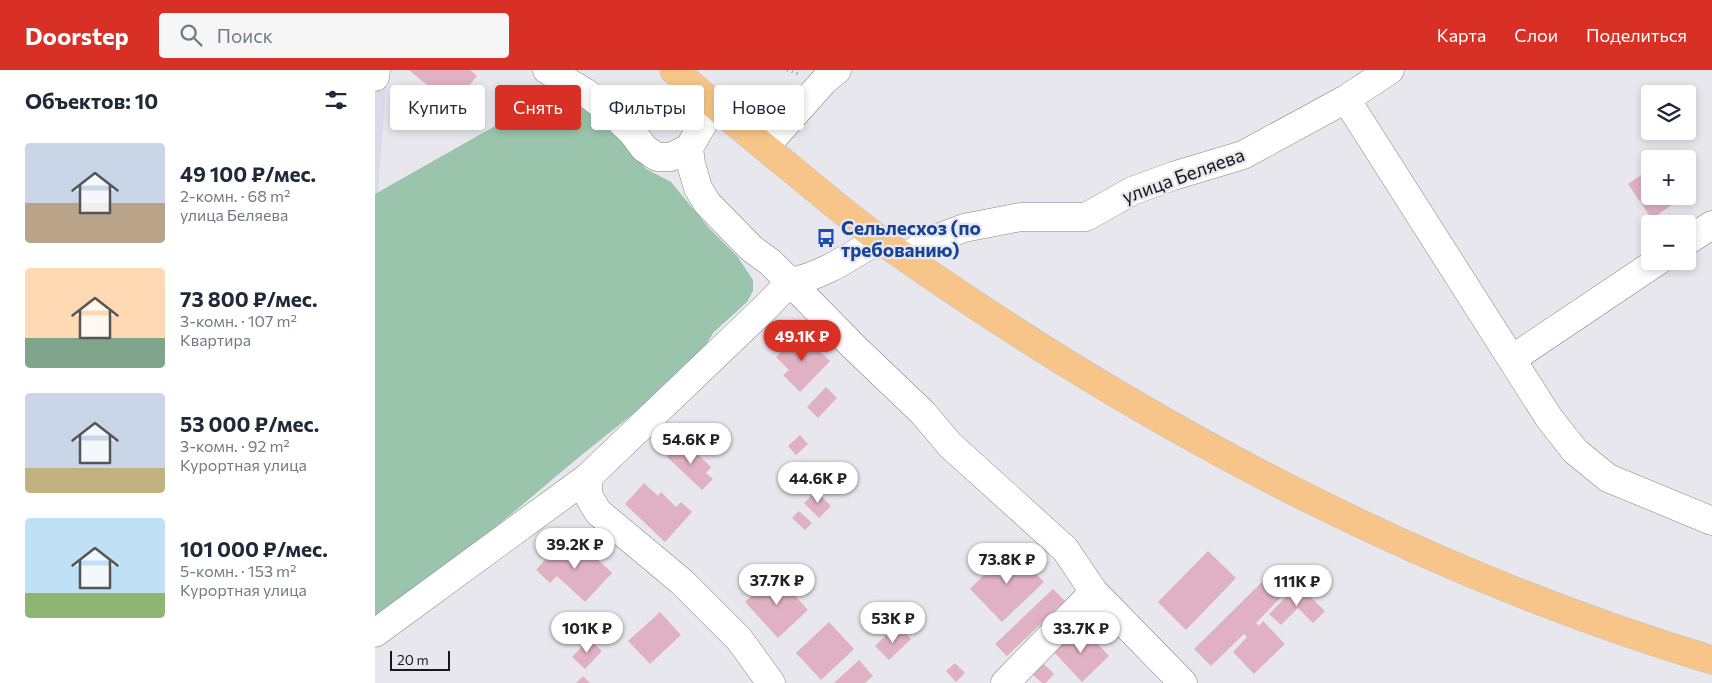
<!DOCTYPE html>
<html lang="ru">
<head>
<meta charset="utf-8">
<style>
  body { margin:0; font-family:Commissioner,sans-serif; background:#f6f6f7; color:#1f2937; height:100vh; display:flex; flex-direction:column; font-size:19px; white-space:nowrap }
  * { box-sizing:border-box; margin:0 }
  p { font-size:16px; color:#747a83 }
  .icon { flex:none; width:28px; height:28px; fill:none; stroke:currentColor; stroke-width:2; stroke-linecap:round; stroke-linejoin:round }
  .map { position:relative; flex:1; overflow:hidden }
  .drawer { display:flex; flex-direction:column; background:#fff; width:375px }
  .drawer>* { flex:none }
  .top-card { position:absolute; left:15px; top:15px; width:475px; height:45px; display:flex; gap:10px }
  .fabs { position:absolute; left:1266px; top:15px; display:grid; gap:10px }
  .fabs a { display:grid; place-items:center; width:55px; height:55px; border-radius:5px; background:#fff; box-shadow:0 2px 8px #0003; font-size:25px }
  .scale { position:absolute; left:15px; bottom:12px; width:60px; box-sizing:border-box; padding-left:5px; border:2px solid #18181b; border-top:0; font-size:14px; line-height:18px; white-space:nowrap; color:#18181b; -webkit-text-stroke:4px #e8e7ee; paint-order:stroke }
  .price { position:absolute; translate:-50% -42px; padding:0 11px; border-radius:18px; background:#fff; color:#222; font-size:16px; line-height:32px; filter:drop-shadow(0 1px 2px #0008) }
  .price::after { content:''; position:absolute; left:50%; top:30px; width:15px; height:11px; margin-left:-8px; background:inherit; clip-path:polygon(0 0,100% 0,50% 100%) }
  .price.active { background:#d93025; color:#fff }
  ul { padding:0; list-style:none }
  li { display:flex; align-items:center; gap:15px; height:125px; padding:0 25px }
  li span { display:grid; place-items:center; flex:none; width:140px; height:100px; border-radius:5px; color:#555 }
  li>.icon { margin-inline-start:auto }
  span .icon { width:60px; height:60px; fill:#fffc; stroke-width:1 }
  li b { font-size:21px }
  h2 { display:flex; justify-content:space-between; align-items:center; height:60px; padding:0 25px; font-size:21px }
  .pill { padding:0 18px; border-radius:5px; background:#fff; box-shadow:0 2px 8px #0003; font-size:18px; line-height:45px }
  .pill.active { background:#d93025; color:#fff }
  header { display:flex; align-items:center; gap:30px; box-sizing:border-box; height:70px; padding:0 25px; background:#d93025; color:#fff }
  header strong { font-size:24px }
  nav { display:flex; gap:28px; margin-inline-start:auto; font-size:18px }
  .search { width:350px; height:45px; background:#f6f6f7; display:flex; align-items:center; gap:12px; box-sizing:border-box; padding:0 18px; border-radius:5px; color:#747a83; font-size:19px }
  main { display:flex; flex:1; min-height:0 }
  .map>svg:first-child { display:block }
  .built { fill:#dbdae8 }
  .green { fill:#9ac5ac }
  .building { fill:#e0b1c3 }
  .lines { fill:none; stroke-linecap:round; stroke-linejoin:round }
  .minor-casing { stroke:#84848a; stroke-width:29 }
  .major-casing { stroke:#c3c3c4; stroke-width:29 }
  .path { stroke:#909095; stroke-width:3; stroke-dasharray:1 4; stroke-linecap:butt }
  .minor { stroke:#fff; stroke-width:28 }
  .major { stroke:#f7c589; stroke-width:28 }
  .labels { text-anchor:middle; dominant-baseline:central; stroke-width:4.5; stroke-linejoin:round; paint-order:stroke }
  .street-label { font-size:19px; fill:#18181b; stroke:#e8e7ee }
  .transit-label { font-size:19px; font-weight:bold; fill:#164399; stroke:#e8e7ee; text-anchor:start }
</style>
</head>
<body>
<header>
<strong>Doorstep</strong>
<div class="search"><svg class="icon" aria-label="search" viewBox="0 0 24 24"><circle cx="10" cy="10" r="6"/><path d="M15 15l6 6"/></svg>Поиск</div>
<nav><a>Карта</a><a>Слои</a><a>Поделиться</a></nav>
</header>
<main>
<section class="drawer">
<h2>Объектов: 10<svg class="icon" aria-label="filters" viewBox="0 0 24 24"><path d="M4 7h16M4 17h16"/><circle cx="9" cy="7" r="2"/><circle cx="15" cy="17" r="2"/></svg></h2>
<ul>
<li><span style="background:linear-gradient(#c9d6e8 60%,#b9a48a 0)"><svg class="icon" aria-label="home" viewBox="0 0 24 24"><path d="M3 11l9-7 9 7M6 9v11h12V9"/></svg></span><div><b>49 100 ₽/мес.</b><p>2-комн. · 68 m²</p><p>улица Беляева</p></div></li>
<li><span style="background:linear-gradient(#ffd9b3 70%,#7fa58c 0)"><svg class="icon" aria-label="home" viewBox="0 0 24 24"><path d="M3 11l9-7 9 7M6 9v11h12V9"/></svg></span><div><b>73 800 ₽/мес.</b><p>3-комн. · 107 m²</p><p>Квартира</p></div></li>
<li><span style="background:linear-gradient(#c9d6e8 75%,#c2b280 0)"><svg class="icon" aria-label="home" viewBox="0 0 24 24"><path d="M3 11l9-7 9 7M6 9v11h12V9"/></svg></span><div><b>53 000 ₽/мес.</b><p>3-комн. · 92 m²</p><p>Курортная улица</p></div></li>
<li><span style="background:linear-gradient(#bfe0f5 75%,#8fb573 0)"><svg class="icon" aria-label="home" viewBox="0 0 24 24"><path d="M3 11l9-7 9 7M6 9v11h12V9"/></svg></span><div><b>101 000 ₽/мес.</b><p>5-комн. · 153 m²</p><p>Курортная улица</p></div></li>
</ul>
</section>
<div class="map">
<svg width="1337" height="613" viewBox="0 0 1337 613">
  <rect width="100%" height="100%" fill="#e8e7ee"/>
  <path class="built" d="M0 0H12L3 122 0 126Z"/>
  <path class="green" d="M187 18 232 50 271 99 296 112 334 158 362 186 378 210V221L372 232 338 263 319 295 204 387 109 467 0 545V124Z"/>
  <path class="building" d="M34 0H95L102 6 72 42 58 31 63 24Z
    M1275 99V126H1309L1277 149 1253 114Z
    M425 262 455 291 425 322 408 305 414 300 401 287Z
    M451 317 462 328 443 348 432 337Z
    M425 365 433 374 421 385 413 376Z
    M304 374 308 378 312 374 336 397 331 403 338 409 327 420 292 387Z
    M269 413 283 426 286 422 301 437 306 432 317 442 290 472 250 434Z
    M441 421 456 436 444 448 429 433Z
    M424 441 437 453 430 460 417 448Z
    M187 471 202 485 209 477 237 503 210 532 182 506 175 513 161 500Z
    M636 478 669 512 627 552 595 519Z
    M833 481 861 508 811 560 783 532Z
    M400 504 433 540 403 568 370 532Z
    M891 508 908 525 881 553 884 556 888 551 910 574 879 604 858 582 872 567 869 564 836 596 819 579Z
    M923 515 950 541 938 553 923 538 906 555 894 544Z
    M678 519 690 531 632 586 620 574Z
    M285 542 306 565 275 594 253 571Z
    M454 552 479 579 446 610 421 583Z
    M705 555 734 586 707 612 678 581Z
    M527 559 536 569 514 590 500 576 514 562 519 567Z
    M214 569 227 581 210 599 197 587Z
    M484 590 498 606 490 613H459Z
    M667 592 679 604 671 613H667L656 603Z
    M580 593 590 603 581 612 571 601Z
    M208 606 215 613H201Z"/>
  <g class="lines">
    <g class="minor-casing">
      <path id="minor" d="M172 0 210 22 235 41 257 62 269 78 282 87H296L314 78
        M0 7 1 0
        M971 29 1174 348 1200 381 1233 408 1337 451
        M390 77 449 11 462 0
        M1312 171 1337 155
        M532 187 552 172 589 158 646 147H711L757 121 798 106 868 85 971 29 1015 0
        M415 212 479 277 548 343 575 375 690 479 719 522 808 613
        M415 212C448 206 476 186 504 169
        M1137 289 1283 191
        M213 407V425L223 442 307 512 364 569 396 613
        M0 563 213 407 389 239 415 212 395 192 377 179 332 133 323 118 316 94 314 78 339 35
        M630 613 719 522"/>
    </g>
    <g class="major-casing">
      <path id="major" d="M299 0C338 34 378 68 419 101 447 124 475 148 504 169 758 349 1038 500 1337 590"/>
    </g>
    <path class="path" d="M412 0 424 4"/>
    <use href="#minor" class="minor"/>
    <use href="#major" class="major"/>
  </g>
  <defs>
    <g id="bus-bare" transform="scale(1.5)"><path d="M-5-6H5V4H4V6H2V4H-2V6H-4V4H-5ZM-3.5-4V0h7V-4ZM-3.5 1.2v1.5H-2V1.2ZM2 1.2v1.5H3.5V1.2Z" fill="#1a4fb4" stroke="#e8e7ee" stroke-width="2.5" paint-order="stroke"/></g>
  </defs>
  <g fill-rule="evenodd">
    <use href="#bus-bare" x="451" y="168"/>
  </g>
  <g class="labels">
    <g class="street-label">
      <text transform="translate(808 105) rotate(-20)">улица Беляева</text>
    </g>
    <g class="transit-label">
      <text x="466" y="157">Сельлесхоз (по<tspan x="466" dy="22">требованию)</tspan></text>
    </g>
  </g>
</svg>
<div class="fabs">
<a><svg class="icon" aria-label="layers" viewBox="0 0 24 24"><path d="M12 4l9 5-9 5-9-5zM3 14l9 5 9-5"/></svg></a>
<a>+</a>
<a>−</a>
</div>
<div class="scale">20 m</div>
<b class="price active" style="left:427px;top:292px">49.1K ₽</b>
<b class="price" style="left:316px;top:395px">54.6K ₽</b>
<b class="price" style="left:443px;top:434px">44.6K ₽</b>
<b class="price" style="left:200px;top:500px">39.2K ₽</b>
<b class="price" style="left:632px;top:515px">73.8K ₽</b>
<b class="price" style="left:402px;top:536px">37.7K ₽</b>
<b class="price" style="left:922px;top:537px">111K ₽</b>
<b class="price" style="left:518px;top:574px">53K ₽</b>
<b class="price" style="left:212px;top:584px">101K ₽</b>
<b class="price" style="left:706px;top:584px">33.7K ₽</b>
<div class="top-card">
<a class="pill">Купить</a>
<a class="pill active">Снять</a>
<a class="pill">Фильтры</a>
<a class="pill">Новое</a>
</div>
</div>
</main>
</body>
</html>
